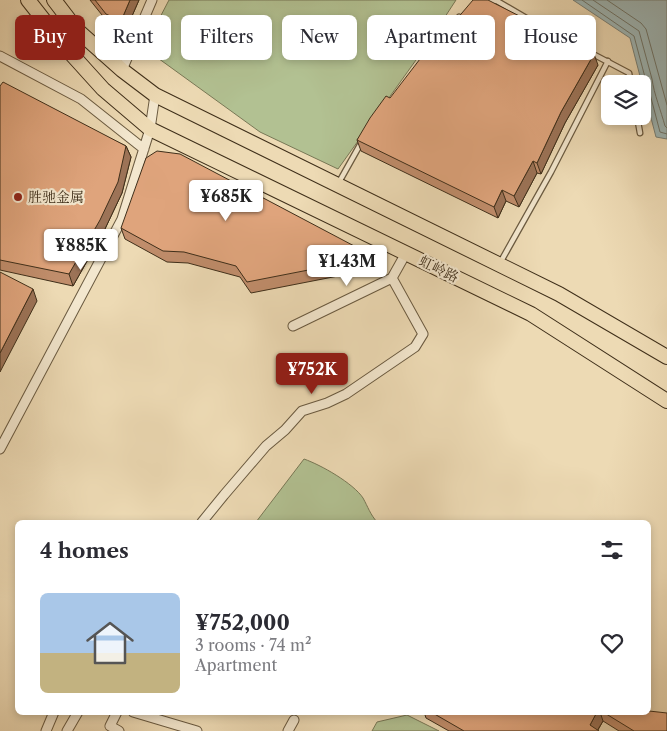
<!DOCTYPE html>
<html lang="en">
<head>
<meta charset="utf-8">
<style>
  body { margin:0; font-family:"Libre Caslon Text","Noto Serif SC",serif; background:#f7f7f7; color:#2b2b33; height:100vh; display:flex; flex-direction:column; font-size:19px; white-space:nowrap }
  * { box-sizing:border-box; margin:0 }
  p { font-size:16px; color:#7c7c81 }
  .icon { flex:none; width:28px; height:28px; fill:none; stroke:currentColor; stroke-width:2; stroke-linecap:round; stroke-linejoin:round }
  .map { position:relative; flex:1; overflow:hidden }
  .details { position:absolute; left:15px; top:520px; width:636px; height:195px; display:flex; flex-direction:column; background:#fff; border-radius:8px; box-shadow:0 2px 8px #0003 }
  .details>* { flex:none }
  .banner { position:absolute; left:15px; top:15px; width:638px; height:45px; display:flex; gap:10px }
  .buttons { position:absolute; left:601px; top:75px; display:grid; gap:10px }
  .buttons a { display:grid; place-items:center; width:50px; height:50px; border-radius:8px; background:#fff; box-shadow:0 2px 8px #0003; font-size:25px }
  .price { position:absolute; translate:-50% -42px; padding:0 11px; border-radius:5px; background:#fff; color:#222; font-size:16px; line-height:32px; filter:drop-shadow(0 1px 2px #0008) }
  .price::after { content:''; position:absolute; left:50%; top:30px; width:15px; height:11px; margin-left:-8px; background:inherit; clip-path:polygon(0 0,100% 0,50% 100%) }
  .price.selected { background:#8f2418; color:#fff }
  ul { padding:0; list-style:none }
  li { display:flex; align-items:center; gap:15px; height:125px; padding:0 25px }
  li+li { border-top:1px solid #e1e1e2 }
  li span { display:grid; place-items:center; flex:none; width:140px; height:100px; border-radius:8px; color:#555 }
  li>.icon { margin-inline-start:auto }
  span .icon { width:60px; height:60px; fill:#fffc; stroke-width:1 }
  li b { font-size:21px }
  h2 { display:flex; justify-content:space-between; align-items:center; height:60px; padding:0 25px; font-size:21px }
  .tag { padding:0 18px; border-radius:8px; background:#fff; box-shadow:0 2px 8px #0003; font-size:18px; line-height:45px }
  .tag.selected { background:#8f2418; color:#fff }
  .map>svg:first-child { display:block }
  .green { fill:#b2c192; stroke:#787856 }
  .water { fill:#9eb8b8; stroke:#788179 }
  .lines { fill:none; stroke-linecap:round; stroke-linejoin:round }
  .shore { stroke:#6e7469; stroke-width:1 }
  .service-casing { stroke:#6a5a40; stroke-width:7 }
  .minor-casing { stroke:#6a5a40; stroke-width:11 }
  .primary-casing { stroke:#3f2f1a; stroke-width:16 }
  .service { stroke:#f3e7ce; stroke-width:4.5 }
  .minor { stroke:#f3e7ce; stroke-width:9 }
  .primary { stroke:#eddab4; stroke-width:14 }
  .wall { fill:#c08d6b; stroke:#3f2f1a }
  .shaded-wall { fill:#9c7357; stroke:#3f2f1a }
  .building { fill:#dfa47c; stroke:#3f2f1a }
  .poi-dot { fill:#8f2418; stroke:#f3e7ce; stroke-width:2 }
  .labels { text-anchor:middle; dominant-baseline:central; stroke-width:4.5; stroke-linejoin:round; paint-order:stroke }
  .poi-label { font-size:14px; fill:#3f2f1a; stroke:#f3e7ce; text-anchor:start }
  .street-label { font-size:14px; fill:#3f2f1a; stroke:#f3e7ce }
</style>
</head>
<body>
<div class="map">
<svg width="667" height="731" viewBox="0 0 667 731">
  <rect width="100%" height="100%" fill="#eddab4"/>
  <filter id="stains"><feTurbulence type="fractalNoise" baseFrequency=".004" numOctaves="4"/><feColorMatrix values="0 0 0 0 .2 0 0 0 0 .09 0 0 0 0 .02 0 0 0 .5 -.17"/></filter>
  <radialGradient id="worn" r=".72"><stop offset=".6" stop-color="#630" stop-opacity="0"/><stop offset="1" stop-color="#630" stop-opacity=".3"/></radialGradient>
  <path class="green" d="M169 0H456L426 46 338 169 260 132 144 48Z
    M304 459C321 465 353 483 363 498 368 507 370 514 377 522H256Z
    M407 715 439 731H372L377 722Z"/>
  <path class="water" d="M573 0H667V139L656 137 630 38Z"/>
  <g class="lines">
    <path class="shore" d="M582 0 634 36 646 81 645 88 650 94 660 132 667 134
      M593 0 639 31 652 79C654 94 661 111 665 126L667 128
      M607 0 641 23 646 29 667 105"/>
    <g class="service-casing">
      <path id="service" d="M486 1H497L545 29
        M570 42 629 73 631 84
        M429 50 440 35 459 17
        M637 116 640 133
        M338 184 361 143
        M500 263 551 172 608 61"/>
    </g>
    <g class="minor-casing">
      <path id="minor" d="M0 56 81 99 144 149
        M122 70 152 0
        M293 326 392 278 406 253
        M0 449 122 219 150 129 155 95
        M202 522 224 495 266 446 285 430 302 411 327 403 346 394 415 347 423 334 392 278
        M117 712 110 726 119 731
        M133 712 197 731
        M46 731 54 712
        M67 731 78 712
        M288 731 294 720"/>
    </g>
    <g class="primary-casing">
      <path id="primary" d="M28 0 65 47 103 89 150 129 531 314 667 401
        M54 0 77 30 122 70 155 95 559 294 667 357"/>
    </g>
    <use href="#service" class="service"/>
    <use href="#minor" class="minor"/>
    <use href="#primary" class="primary"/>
  </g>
  <path class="wall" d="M90 0H139L125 32 110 25Z
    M598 65 565 123 541 174 537 173 519 207 506 201 498 218 361 151 357 140 390 98Z
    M0 86 126 146 131 157 122 193 104 231 73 286 0 270Z
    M121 228 375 257 379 268 251 293 240 277 188 263 167 262 125 239Z
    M424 712H649L667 731H619L603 721 598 730 599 731H449L426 718Z"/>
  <path class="shaded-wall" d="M130 0H139L125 32 121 21Z
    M594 54 598 65 565 123 541 174 537 163 561 112Z
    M126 146 131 157 122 193 104 231 73 286 69 274Z
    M533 161 537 173 519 207 514 196Z
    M502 190 506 201 498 218 494 207Z
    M33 289 37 301 0 372V353Z
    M597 712H600L603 721 597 731 590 725Z"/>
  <path class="building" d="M95 0H130L121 21 106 14Z
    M473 0H488L594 54 561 112 537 163 533 161 514 196 502 190 494 207 357 140 370 118 386 96 390 98 430 46 433 47Z
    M3 82 126 146 118 182 100 220 69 274 0 260V86Z
    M157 151 180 154 375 257 247 282 236 266 184 252 163 251 121 228 146 158Z
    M0 272 33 289 0 353Z
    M649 711 667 713V731H634L603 712H649Z
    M431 712H597L590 725 599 731H464Z"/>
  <circle class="poi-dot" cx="18" cy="197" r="5"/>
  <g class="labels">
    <g class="poi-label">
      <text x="28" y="197">胜驰金属</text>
    </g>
    <g class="street-label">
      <text transform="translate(439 269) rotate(26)">虹岭路</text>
    </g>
  </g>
  <rect width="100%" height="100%" filter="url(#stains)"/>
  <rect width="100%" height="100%" fill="url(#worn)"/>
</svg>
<div class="buttons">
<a><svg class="icon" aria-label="layers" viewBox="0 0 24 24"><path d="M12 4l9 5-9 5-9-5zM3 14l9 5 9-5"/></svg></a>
</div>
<b class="price" style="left:226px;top:222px">¥685K</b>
<b class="price" style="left:81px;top:271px">¥885K</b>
<b class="price" style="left:347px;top:287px">¥1.43M</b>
<b class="price selected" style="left:312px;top:395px">¥752K</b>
<div class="banner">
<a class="tag selected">Buy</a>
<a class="tag">Rent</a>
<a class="tag">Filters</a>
<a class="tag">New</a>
<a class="tag">Apartment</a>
<a class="tag">House</a>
</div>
<section class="details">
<h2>4 homes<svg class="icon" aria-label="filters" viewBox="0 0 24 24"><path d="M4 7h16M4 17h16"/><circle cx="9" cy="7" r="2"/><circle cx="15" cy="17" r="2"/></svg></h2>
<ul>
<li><span style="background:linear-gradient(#a9c7e8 60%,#c2b280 0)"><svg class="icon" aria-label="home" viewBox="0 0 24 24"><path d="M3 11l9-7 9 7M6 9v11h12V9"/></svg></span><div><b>¥752,000</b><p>3 rooms · 74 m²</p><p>Apartment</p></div><svg class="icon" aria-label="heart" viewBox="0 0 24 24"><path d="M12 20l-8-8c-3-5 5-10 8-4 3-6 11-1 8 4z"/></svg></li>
</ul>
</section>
</div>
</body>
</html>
